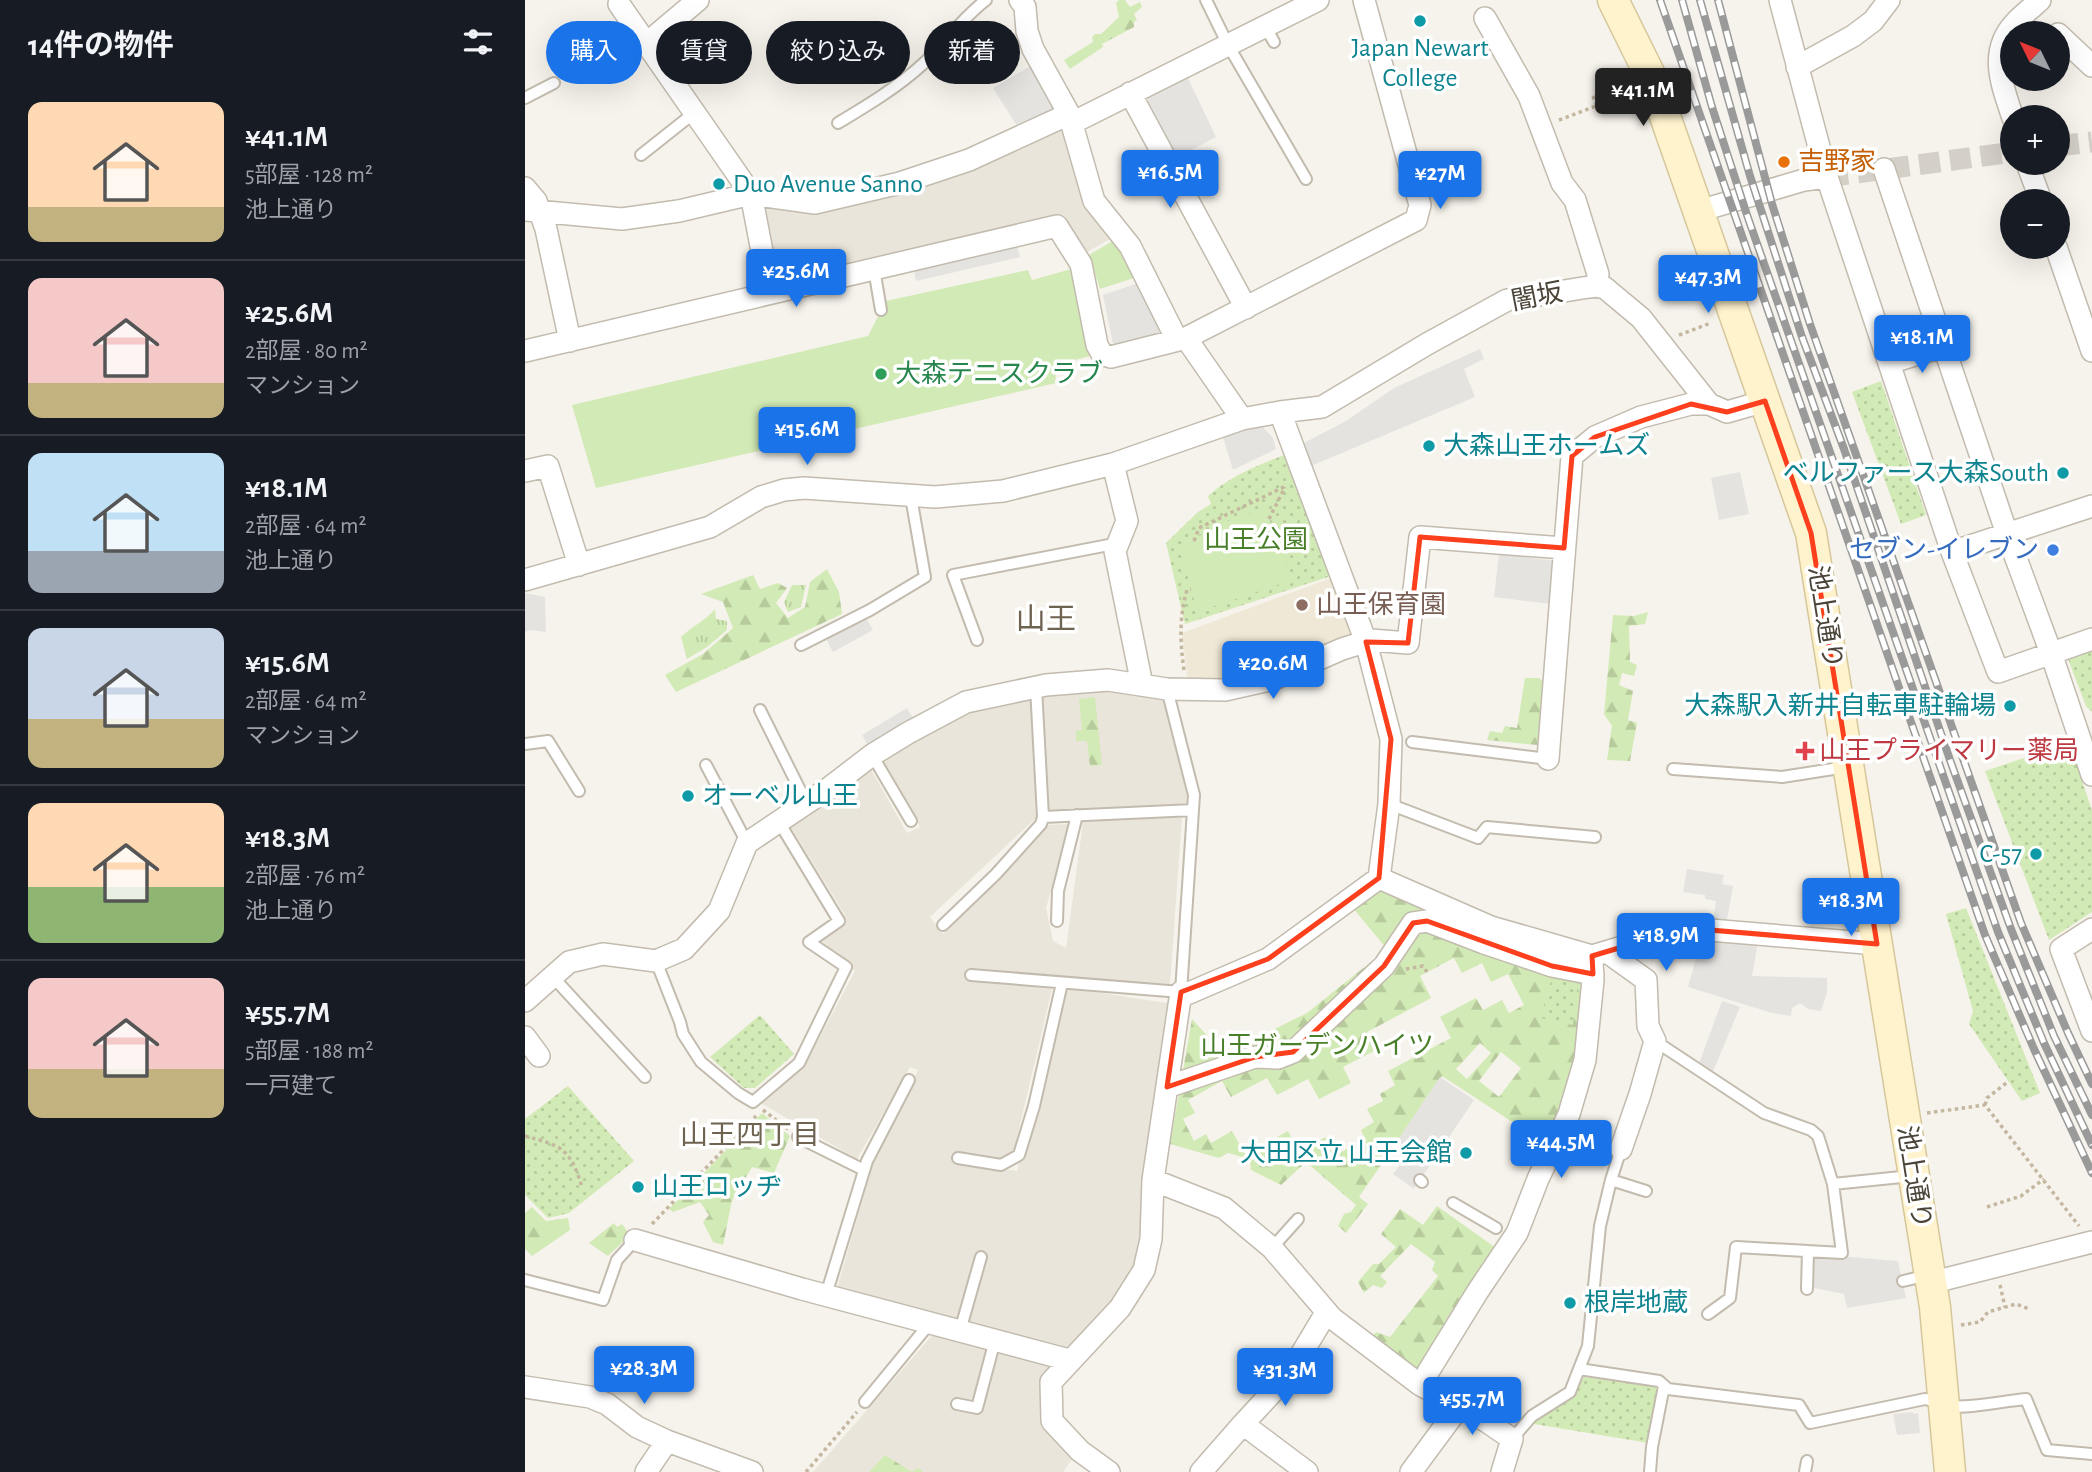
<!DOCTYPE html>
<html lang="ja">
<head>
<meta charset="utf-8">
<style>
  body { margin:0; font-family:"Alegreya Sans","Noto Sans JP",sans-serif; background:#242831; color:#f1f3f6; height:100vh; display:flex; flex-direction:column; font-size:26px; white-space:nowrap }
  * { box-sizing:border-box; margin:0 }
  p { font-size:23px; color:#9ea1a6 }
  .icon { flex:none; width:38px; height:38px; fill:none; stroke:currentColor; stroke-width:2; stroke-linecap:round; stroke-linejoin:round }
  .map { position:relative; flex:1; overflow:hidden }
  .side { display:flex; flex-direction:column; background:#171b24; width:525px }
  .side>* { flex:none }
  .banner { position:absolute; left:21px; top:21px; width:665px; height:63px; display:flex; gap:14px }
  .needle { width:46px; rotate:313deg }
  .tools { position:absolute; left:1475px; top:21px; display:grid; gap:14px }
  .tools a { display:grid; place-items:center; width:70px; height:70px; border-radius:50%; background:#171b24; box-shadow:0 7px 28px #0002; font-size:35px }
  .price { position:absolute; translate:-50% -60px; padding:0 16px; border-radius:7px; background:#1a73e8; color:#fff; font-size:23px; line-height:46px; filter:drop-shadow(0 2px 4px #0008) }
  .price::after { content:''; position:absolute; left:50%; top:42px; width:21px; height:16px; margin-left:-10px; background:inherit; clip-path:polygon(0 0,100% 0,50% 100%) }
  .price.on { background:#222; color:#fff }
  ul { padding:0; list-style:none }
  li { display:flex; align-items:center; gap:21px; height:175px; padding:0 28px }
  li+li { border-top:2px solid #363941 }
  li span { display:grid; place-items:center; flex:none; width:196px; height:140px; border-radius:14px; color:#555 }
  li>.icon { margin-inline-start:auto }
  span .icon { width:84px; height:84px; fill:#fffc; stroke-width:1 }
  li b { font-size:30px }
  h2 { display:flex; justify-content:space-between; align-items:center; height:84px; padding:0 28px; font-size:30px }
  .tag { padding:0 24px; border-radius:32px; background:#171b24; box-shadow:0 7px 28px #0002; font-size:24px; line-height:63px }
  .tag.on { background:#1a73e8; color:#fff }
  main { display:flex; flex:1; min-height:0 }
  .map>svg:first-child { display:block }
  .residential { fill:#eae5da }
  .education { fill:#efe8d6 }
  .grass { fill:url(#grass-tufts) }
  .forest { fill:url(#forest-firs); fill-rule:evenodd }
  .park { fill:url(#park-dots) }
  .garden { fill:#d2eab5 }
  .parking { fill:#e5e3e0 }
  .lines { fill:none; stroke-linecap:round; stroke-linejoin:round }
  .street-tunnel { stroke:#d4d0c8; stroke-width:21; stroke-dasharray:21 10; stroke-linecap:butt }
  .lane-casing { stroke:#c2bbae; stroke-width:14 }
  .street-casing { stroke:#c2bbae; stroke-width:24 }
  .secondary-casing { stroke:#d6c79b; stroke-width:33 }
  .path { stroke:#c4b79f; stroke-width:3.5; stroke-dasharray:3.5 3.5; stroke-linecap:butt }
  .lane { stroke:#fff; stroke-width:10 }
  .street { stroke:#fff; stroke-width:21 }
  .secondary { stroke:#fff3cd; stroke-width:30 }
  .rail-casing { stroke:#9a9a9a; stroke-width:8 }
  .rail { stroke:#fff; stroke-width:5; stroke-dasharray:16; stroke-linecap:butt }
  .marked { fill:none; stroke:#fc3f1d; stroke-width:5; stroke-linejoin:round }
  .culture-dot { fill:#0f9aa8; stroke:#fff; stroke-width:2.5 }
  .food-dot { fill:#e8710a; stroke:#fff; stroke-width:2.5 }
  .leisure-dot { fill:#2e9e5b; stroke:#fff; stroke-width:2.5 }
  .shop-dot { fill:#3f7fe0; stroke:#fff; stroke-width:2.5 }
  .education-dot { fill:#8d6e63; stroke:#fff; stroke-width:2.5 }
  .health-dot { fill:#e0444e; stroke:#fff; stroke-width:2.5 }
  .labels { text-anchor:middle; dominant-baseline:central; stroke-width:7; stroke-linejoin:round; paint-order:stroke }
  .culture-label { font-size:26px; fill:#0d838f; stroke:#fff; text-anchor:start }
  .food-label { font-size:26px; fill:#c56008; stroke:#fff; text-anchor:start }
  .street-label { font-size:26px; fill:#4b4439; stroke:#fff }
  .leisure-label { font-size:26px; fill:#27864d; stroke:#fff; text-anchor:start }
  .park-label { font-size:26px; fill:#4a7f2a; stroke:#fff }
  .shop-label { font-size:26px; fill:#366cbe; stroke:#fff; text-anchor:end }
  .education-label { font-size:26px; fill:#785e54; stroke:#fff; text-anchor:start }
  .health-label { font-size:26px; fill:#be3a42; stroke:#fff; text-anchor:start }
  .neighbourhood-label { font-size:28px; fill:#6e6250; stroke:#fff }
  .quarter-label { font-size:30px; fill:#6e6250; stroke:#fff }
</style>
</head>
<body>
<main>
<section class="side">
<h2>14件の物件<svg class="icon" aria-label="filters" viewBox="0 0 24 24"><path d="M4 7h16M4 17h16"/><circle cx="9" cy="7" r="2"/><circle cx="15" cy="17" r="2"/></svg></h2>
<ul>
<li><span style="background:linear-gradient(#ffd9b3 75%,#c2b280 0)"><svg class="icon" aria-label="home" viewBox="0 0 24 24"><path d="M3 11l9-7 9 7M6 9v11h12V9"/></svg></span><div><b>¥41.1M</b><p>5部屋 · 128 m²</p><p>池上通り</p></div></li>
<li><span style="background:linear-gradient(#f6c9c9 75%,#c2b280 0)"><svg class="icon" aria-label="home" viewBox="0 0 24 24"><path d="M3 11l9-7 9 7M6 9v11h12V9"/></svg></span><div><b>¥25.6M</b><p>2部屋 · 80 m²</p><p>マンション</p></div></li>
<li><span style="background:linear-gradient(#bfe0f5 70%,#9aa5b1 0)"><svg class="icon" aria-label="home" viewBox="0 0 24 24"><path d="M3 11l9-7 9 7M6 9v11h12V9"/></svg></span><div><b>¥18.1M</b><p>2部屋 · 64 m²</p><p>池上通り</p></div></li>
<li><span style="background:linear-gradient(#c9d6e8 65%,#c2b280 0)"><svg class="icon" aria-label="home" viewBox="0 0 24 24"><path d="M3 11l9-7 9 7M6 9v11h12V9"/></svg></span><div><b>¥15.6M</b><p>2部屋 · 64 m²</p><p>マンション</p></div></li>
<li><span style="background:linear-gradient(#ffd9b3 60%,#8fb573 0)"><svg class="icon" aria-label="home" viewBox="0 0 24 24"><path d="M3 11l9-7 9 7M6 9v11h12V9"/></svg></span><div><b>¥18.3M</b><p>2部屋 · 76 m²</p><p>池上通り</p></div></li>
<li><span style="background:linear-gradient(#f6c9c9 65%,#c2b280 0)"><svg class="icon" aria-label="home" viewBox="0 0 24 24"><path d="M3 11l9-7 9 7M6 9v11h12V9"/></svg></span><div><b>¥55.7M</b><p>5部屋 · 188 m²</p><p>一戸建て</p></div></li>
</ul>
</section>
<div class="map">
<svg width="1567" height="1472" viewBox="0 0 1567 1472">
  <defs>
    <pattern id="grass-tufts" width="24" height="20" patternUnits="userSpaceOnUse" patternTransform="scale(1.75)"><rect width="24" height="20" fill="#d2eab5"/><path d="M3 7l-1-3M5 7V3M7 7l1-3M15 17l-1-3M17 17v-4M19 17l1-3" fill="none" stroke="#b6ca9c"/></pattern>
    <pattern id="forest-firs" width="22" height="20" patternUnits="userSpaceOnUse" patternTransform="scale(1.75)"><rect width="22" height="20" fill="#d2eab5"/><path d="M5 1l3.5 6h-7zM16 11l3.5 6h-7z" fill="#b6ca9c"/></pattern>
    <pattern id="park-dots" width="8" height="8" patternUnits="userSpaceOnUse" patternTransform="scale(1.75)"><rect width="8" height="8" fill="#d2eab5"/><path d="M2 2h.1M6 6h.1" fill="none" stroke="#b6ca9c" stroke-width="1.8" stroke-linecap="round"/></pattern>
  </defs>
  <rect width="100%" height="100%" fill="#f6f3ec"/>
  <path class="residential" d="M541 121 590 236 562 252 538 219 250 286 233 203 347 199 443 172Z
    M579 686 638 694 664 803 523 812 516 691Z
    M506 693 511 818 405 917 418 934 522 825 545 824 521 908 528 941 541 948 558 822 657 817 645 984 444 970 441 979 527 989 489 1150 475 1162 431 1161 492 1171 543 988 648 1004 622 1171 613 1264 586 1303 542 1351 311 1292 347 1167 393 1070 385 1067 332 1159 234 1102 279 1067 330 971 297 941 320 915 264 824 344 766 382 833 395 827 356 757 444 706Z
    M410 1332 530 1363 518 1400 549 1456 538 1472H288Z"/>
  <path class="education" d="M809 577 833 638 747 673 700 684 663 682 657 633Z"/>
  <path class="grass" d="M267 585H281L276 607 263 612 259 602Z
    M190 609 191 619 202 621V630L182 647 162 659 156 637C167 626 180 621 190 609Z"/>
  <path class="forest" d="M594 0H600L605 7 615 2 617 7 609 14 612 20 609 22V27L577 44 578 47 545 69 539 60 568 42 567 37 570 34H576L594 17 591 3Z
    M302 569 314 592 317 614 151 692 140 675 178 654 208 628 198 602 176 594 228 575 235 589 253 583 262 588 251 603 263 618 280 607 285 582Z
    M1123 612 1120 624 1104 626 1105 662 1112 665 1109 676 1097 673 1094 685 1108 691 1103 720 1112 723 1105 761 1082 760 1087 726 1079 714 1088 615 1109 616Z
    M1000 678H1014L1020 683 1012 745 962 740 965 731 977 733 980 726 992 728Z
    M570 697 577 765 565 766 562 741H551V731L557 730 554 699Z
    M857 884 1064 979 1057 1062 1030 1136 989 1123 917 1076 834 1197 843 1204 821 1233 813 1226 819 1214 826 1212 831 1205 781 1162 756 1185 726 1170 725 1159 703 1153 694 1158 645 1144 667 1019 699 1054 782 1013 862 949 827 907ZM929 958 937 973 957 963 966 982 983 974 999 1005 984 1013 977 1000 958 1010 951 998 915 1017 926 1038 863 1071 870 1085 855 1094 858 1101 842 1109 849 1122 836 1130 840 1139 813 1154 803 1136 773 1151 763 1131 720 1154 707 1131 686 1143 681 1134 669 1141 658 1119 670 1113 663 1100 697 1081 706 1097 742 1078 752 1095 783 1079 794 1099 826 1083 818 1067 851 1050 842 1032 906 998 895 976ZM955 1043 966 1053 942 1079 931 1069ZM976 1052 996 1068 974 1097 954 1081Z
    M237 1113 265 1136 249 1173 227 1167 207 1200 198 1245 188 1242 178 1222 184 1215 175 1202 148 1212 144 1209Z
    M912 1206 971 1248 886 1378 842 1343 851 1332 865 1337 913 1276 907 1270 910 1262 886 1244 855 1276 862 1282 857 1288 848 1285 839 1293 833 1282 848 1264H854L871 1247 856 1234 875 1209 898 1225Z
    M7 1207 21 1221 43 1218 45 1230 7 1256 0 1249V1213Z
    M89 1223 92 1227 97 1224 105 1235 83 1256 64 1243Z
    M360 1455 387 1472 393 1468 397 1471V1472H344Z"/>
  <path class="park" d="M1356 381 1401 515 1376 524 1327 392Z
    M762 454 809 575 660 624 641 543 673 512 686 504 683 496C705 476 735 464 762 454Z
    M1567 645V712L1561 706 1543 659 1548 651Z
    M1544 743 1567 810V912L1524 940 1460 771Z
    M1441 908 1515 1093 1497 1101 1444 1024 1448 1011 1421 914Z
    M1028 975 1053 981 1048 1025 1015 1018Z
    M235 1015 269 1054 230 1088H219L185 1057Z
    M43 1086 109 1161 44 1213 23 1218 0 1195V1119Z
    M1059 1377 1132 1387 1124 1443 1009 1424 1015 1415 1047 1395Z"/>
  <path class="garden" d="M591 239 615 276 575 289 564 255Z
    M550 268 565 356 530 365 531 383 71 488 47 405 343 336 361 301 503 270 507 280Z
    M740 508 767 580 672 612 656 550 688 526Z"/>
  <path class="parking" d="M509 64 535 110 492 126 468 88Z
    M661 74 691 137 653 157 621 97Z
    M492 246 495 257 391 281 389 271Z
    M619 281 636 337 589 349 578 295Z
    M955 349 959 359 939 369 950 397 786 466 777 444 821 421 869 388Z
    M738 427 748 438 751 449 708 470 697 434 718 428Z
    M1215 472 1224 514 1194 520 1186 478Z
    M974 554 1031 561 1026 604 969 597Z
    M0 593 20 597 21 632 5 630 0 632Z
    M341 618 348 630 308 652 301 639Z
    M382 708 390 721 344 747 337 735Z
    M1162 869 1199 875 1197 884 1208 886 1201 925 1188 923 1191 901 1180 899V895L1158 892Z
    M1176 941 1233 942 1227 976 1302 978V992L1296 1011 1283 1009 1275 1003 1267 1008 1266 1016 1247 1013 1163 987Z
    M1197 1001 1215 1007 1187 1074 1173 1066Z
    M915 1077 949 1100 889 1189 868 1174 879 1159 866 1150Z
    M1289 1254 1373 1261 1381 1298 1322 1308 1319 1294 1289 1288Z
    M1388 1412V1414L1393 1413 1395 1433 1372 1435 1368 1414Z"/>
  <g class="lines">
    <path class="street-tunnel" d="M1533 146 1567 142
      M1302 177 1488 152"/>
    <g class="lane-casing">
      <path id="lane" d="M681 0 703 45 781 179
        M740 26 749 42
        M0 98 29 83
        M313 123C343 105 373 87 399 63 420 43 437 18 461 0
        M116 155 169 113
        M349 269 356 310
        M452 640 428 575 594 543
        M276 645 345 610 400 577 386 497
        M235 710 282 804
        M887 742 1023 759
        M0 744 23 741 54 791
        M347 755 386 821
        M181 765 222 843
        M1148 769 1257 777 1321 767
        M864 804 953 838 962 827 1070 837
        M518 817 668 810
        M532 921 533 891 552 815
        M418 925 471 874 516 824 518 817 511 687
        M131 961 155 1022 158 1034 176 1062 213 1093 228 1102 274 1063 321 967 284 942 314 921 254 822
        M446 975 656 992 669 795 642 689
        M27 976 120 1077
        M1130 1041 1239 1113 1286 1130 1293 1136 1308 1184
        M273 1137 339 1170
        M433 1158 476 1165 494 1155 509 1106 537 983
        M895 1180 897 1182
        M1086 1180 1121 1191
        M928 1203 971 1228
        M747 1248 773 1219
        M0 1280 78 1300 92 1260 110 1240
        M1378 1281 1404 1275
        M1282 1289 1283 1251
        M301 1295 342 1161 384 1080
        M1183 1314 1205 1298 1211 1247 1317 1253 1308 1184 1386 1176
        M435 1331 456 1257
        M1054 1369 1134 1381 1143 1389 1274 1405 1285 1423 1400 1399C1408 1400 1414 1405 1422 1406 1445 1409 1477 1401 1501 1399L1522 1450 1567 1454
        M340 1402 405 1323
        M432 1404 452 1408 470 1340
        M987 1439 1007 1416 1045 1392 1063 1346 1075 1226 1086 1180 1096 1149
        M1125 1472 1127 1447 1139 1386
        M1280 1472 1282 1461"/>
    </g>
    <g class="street-casing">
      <path id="street" d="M495 0 500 7 502 31 508 49 544 114 569 201 605 246 652 340
        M1255 0 1302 177 1427 552 1473 672 1567 639
        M94 4 226 194 245 293
        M960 18 1004 96 1037 183 1050 200 1073 274 1072 286
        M1533 34 1567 66
        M122 43 173 0
        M1272 67 1328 36 1348 21 1364 0
        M605 93 721 308
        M1488 118C1477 85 1463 52 1490 23 1498 14 1507 8 1515 0
        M547 123 793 0
        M1502 163 1516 201
        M1359 169 1482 534 1526 653 1567 775
        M0 188 11 201 21 229 45 341
        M0 210 97 219 154 211 226 194 290 203 375 183 444 160 544 114
        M1174 211 1279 180 1302 177
        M1531 247 1567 351
        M661 338 717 419
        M0 351 532 226 556 264 572 345 577 354 586 357 661 338 891 220 895 205 839 0
        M1364 363 1419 346
        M588 464 602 521 590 551 617 685
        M0 471 23 466 54 565
        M1427 552 1567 506
        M0 580 185 527 236 497 259 490 279 488 410 497 478 491 588 464 717 419 755 412 797 407 902 344 982 300 1064 287 1072 286 1080 288 1116 318 1184 404 1202 412 1240 401
        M1023 759 1047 456 1070 437 1116 417 1166 404H1184
        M854 878 966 927 1067 956 1161 928 1352 944
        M1567 929 1536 949 1567 1031
        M1082 952 1121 980 1123 1026 1130 1041 1115 1094 1096 1149
        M0 1001 44 962 78 954 131 961 159 949 194 911 222 843 304 788 347 755 383 733 441 702 521 685 583 680 642 689 700 690 749 679 817 649 846 640 883 643 895 537 1039 548
        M0 1037 14 1056
        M642 1087 730 1057 753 1058 768 1052 859 966 888 923 902 921 959 943 1027 966 1068 974
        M628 1180 699 1208 747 1248 807 1318 894 1384 961 1421 987 1439 977 1472
        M110 1240 277 1289 544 1360
        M1405 1283 1567 1242
        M903 1372 953 1291 992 1233 1013 1179 1044 1114 1060 1060 1068 980 1067 962
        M0 1387 65 1397 82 1404 112 1427 142 1441 227 1472
        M718 1424 782 1472
        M121 1472 142 1441
        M584 1472 555 1451 527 1421 526 1382 595 1308 619 1270 626 1239 628 1180 656 992 664 993 743 959 854 878 864 804 866 739 841 642 755 412
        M676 1472 718 1424 765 1373 801 1313
        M886 1472 934 1407"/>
    </g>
    <g class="secondary-casing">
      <path id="secondary" d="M1088 0 1127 79 1286 533 1410 1307 1425 1472"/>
    </g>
    <path class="path" d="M1068 96 1072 106
      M1034 120 1106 93
      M1154 335 1186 323
      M744 519 760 487
      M669 541 674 528 761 486
      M659 670C655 642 654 617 662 590L666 589
      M881 969 898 966 902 972
      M1460 1105 1462 1098 1484 1081
      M238 1110 263 1129
      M1402 1113 1460 1105 1554 1226
      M0 1136C37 1146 45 1148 57 1187
      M1462 1207 1496 1196 1519 1179
      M127 1224 231 1116
      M1475 1285 1480 1307
      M1436 1325 1455 1322 1463 1312 1491 1304 1504 1309
      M281 1472 332 1412"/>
    <use href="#lane" class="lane"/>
    <use href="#street" class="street"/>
    <use href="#secondary" class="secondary"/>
    <g class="rail-casing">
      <path id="rail" d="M1135 0 1460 935 1509 1049 1567 1173
        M1157 0 1187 107 1222 215 1473 932 1519 1043 1567 1145
        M1175 0 1225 176 1277 337 1319 449 1425 760 1486 929 1529 1036 1567 1115
        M1193 0 1247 204 1285 324 1496 923 1543 1033 1567 1084"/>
    </g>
    <use href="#rail" class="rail"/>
  </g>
  <path class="marked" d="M1240 401 1286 533 1352 944 1161 928 1067 956 1068 974 1027 966 902 921 888 923 859 966 768 1052 730 1057 642 1087 656 992 743 959 854 878 866 739 841 642 883 643 895 537 1039 548 1047 456 1070 437 1166 404 1202 412Z"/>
  <g class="culture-dot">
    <circle cx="895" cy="21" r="7"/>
    <circle cx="194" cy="184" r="7"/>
    <circle cx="904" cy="446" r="7"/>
    <circle cx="1538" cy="473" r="7"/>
    <circle cx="1485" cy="706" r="7"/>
    <circle cx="163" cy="796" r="7"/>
    <circle cx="1511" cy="854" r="7"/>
    <circle cx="941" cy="1153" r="7"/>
    <circle cx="113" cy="1187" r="7"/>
    <circle cx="1045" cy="1303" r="7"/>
  </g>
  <circle class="food-dot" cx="1259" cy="162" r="7"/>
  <circle class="leisure-dot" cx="356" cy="374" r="7"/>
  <circle class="shop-dot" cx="1528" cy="550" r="7"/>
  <circle class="education-dot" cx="777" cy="605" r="7"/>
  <path class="health-dot" d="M1276.5 740.5h7v7h7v7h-7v7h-7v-7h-7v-7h7z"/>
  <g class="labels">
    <g class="culture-label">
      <text x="895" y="48" text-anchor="middle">Japan Newart<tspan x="895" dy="30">College</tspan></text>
      <text x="208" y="184">Duo Avenue Sanno</text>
      <text x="918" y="446">大森山王ホームズ</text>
      <text x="1524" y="473" text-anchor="end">ベルファース大森South</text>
      <text x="1471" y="706" text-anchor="end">大森駅入新井自転車駐輪場</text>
      <text x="177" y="796">オーベル山王</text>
      <text x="1497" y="854" text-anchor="end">C-57</text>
      <text x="927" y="1153" text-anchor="end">大田区立 山王会館</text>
      <text x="127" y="1187">山王ロッヂ</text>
      <text x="1059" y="1303">根岸地蔵</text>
    </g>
    <g class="food-label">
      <text x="1273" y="162">吉野家</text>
    </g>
    <g class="street-label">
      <text transform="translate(1012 297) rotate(-11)">闇坂</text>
      <text transform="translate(1300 617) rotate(81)">池上通り</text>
      <text transform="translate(1389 1177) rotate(81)">池上通り</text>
    </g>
    <g class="leisure-label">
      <text x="370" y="374">大森テニスクラブ</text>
    </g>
    <g class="park-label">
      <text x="731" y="540">山王公園</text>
      <text x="792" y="1046">山王ガーデンハイツ</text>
    </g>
    <g class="shop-label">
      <text x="1514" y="550">セブン-イレブン</text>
    </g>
    <g class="education-label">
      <text x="791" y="605">山王保育園</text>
    </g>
    <g class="health-label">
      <text x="1294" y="751">山王プライマリー薬局</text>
    </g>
    <g class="neighbourhood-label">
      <text x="225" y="1136">山王四丁目</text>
    </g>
    <g class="quarter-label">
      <text x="521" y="620">山王</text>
    </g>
  </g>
</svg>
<div class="tools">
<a><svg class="needle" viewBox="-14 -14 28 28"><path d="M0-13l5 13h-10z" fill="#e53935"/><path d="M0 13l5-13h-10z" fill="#9ea1a6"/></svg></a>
<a>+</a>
<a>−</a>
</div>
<b class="price on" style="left:1118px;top:128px">¥41.1M</b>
<b class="price" style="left:645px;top:210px">¥16.5M</b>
<b class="price" style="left:915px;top:211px">¥27M</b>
<b class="price" style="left:271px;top:309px">¥25.6M</b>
<b class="price" style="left:1183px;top:315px">¥47.3M</b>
<b class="price" style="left:1397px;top:375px">¥18.1M</b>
<b class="price" style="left:282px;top:467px">¥15.6M</b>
<b class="price" style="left:748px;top:701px">¥20.6M</b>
<b class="price" style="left:1326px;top:938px">¥18.3M</b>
<b class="price" style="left:1141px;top:973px">¥18.9M</b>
<b class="price" style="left:1036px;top:1180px">¥44.5M</b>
<b class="price" style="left:119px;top:1406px">¥28.3M</b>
<b class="price" style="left:760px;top:1408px">¥31.3M</b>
<b class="price" style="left:947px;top:1437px">¥55.7M</b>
<div class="banner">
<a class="tag on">購入</a>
<a class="tag">賃貸</a>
<a class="tag">絞り込み</a>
<a class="tag">新着</a>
</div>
</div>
</main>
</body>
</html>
